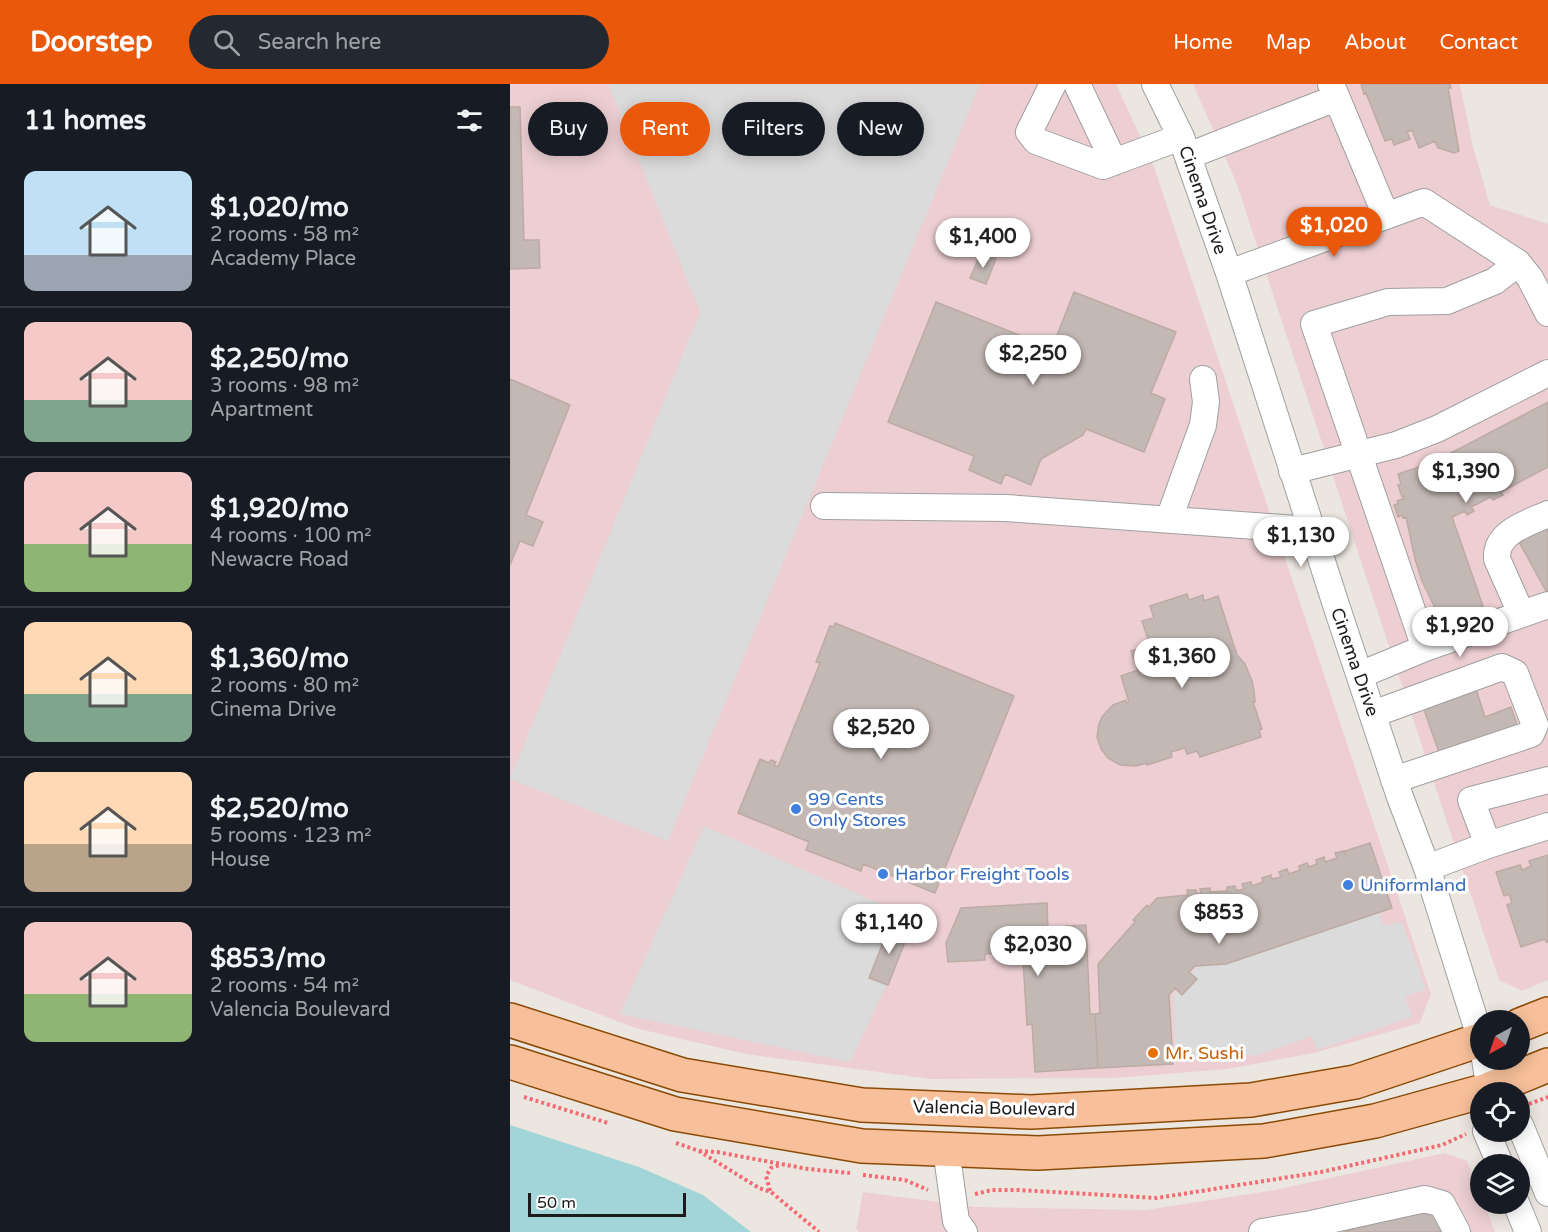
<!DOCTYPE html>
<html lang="en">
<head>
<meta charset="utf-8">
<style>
  body { margin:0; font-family:"Varela Round",sans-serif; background:#242831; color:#f1f3f6; height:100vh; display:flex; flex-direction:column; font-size:22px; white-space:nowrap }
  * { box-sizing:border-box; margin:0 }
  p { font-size:20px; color:#9ea1a6 }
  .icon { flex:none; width:33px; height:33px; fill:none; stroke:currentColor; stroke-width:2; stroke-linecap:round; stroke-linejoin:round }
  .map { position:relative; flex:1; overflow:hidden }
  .details { display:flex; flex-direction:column; background:#171b24; width:510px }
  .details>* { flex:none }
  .banner { position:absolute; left:18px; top:18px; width:570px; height:54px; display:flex; gap:12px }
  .needle { width:39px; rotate:220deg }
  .tools { position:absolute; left:960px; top:926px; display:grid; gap:12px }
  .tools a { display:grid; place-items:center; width:60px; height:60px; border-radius:50%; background:#171b24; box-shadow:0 3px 15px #0003; font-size:30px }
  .scale { position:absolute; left:18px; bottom:15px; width:158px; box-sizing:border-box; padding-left:6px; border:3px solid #1b1b1b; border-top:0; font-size:16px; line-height:21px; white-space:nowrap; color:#1b1b1b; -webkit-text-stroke:4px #fff; paint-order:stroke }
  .price { position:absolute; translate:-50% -51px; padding:0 14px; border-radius:21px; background:#fff; color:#222; font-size:20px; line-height:39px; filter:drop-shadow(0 2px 3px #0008) }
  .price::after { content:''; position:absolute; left:50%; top:36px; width:18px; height:14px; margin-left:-9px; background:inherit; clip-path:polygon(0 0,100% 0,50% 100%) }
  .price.current { background:#ea580c; color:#fff }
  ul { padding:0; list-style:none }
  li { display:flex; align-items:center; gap:18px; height:150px; padding:0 24px }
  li+li { border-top:2px solid #363941 }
  li span { display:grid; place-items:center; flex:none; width:168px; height:120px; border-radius:12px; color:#555 }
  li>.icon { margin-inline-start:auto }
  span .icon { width:72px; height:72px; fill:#fffc; stroke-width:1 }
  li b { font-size:26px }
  h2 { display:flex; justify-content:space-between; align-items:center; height:72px; padding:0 24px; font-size:26px }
  .pill { padding:0 21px; border-radius:27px; background:#171b24; box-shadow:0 3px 15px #0003; font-size:21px; line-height:54px }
  .pill.current { background:#ea580c; color:#fff }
  header { display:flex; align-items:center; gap:36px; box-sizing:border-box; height:84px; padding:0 30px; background:#ea580c; color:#fff }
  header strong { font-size:28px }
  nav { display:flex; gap:33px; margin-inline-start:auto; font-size:21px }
  .search { width:420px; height:54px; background:#242831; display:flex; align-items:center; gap:15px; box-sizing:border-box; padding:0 21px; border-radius:33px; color:#9ea1a6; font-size:22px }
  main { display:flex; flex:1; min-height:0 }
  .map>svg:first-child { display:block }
  .commercial { fill:#edcfd3 }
  .parking { fill:#dbdbdb }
  .water { fill:#a2d5d8 }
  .building { fill:#c3b8b4; stroke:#bdaba3; stroke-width:1.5 }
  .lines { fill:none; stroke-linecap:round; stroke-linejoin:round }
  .minor-casing { stroke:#9f9f9f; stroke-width:28 }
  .major-casing { stroke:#8b4a06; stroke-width:36 }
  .path { stroke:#f36a71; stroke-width:4; stroke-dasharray:3 3; stroke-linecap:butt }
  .minor { stroke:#fff; stroke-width:26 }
  .major { stroke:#f7c09a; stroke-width:33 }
  .shop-dot { fill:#3f7fe0; stroke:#fff; stroke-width:2 }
  .food-dot { fill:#e8710a; stroke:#fff; stroke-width:2 }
  .labels { text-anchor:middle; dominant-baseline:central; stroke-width:6; stroke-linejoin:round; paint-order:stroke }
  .street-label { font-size:18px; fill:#1b1b1b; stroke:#fff }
  .shop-label { font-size:18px; fill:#366cbe; stroke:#fff; text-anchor:start }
  .food-label { font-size:18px; fill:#c56008; stroke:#fff; text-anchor:start }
</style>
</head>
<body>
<header>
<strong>Doorstep</strong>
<div class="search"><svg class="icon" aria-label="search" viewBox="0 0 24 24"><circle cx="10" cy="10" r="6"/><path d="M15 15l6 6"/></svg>Search here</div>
<nav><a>Home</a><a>Map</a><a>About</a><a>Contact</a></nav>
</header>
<main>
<section class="details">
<h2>11 homes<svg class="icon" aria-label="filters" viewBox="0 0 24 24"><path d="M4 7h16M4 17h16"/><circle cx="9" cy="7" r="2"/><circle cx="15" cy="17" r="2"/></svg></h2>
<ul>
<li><span style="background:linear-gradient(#bfe0f5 70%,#9aa5b1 0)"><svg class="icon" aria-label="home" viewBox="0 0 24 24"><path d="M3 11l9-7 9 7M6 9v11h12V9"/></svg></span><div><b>$1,020/mo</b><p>2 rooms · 58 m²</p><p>Academy Place</p></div></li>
<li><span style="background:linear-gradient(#f6c9c9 65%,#7fa58c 0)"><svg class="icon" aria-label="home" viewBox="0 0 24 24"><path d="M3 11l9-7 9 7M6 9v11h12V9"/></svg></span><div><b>$2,250/mo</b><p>3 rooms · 98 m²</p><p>Apartment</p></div></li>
<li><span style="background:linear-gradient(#f6c9c9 60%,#8fb573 0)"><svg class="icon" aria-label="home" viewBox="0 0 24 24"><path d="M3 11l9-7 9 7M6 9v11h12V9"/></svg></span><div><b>$1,920/mo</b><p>4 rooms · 100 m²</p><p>Newacre Road</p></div></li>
<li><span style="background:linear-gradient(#ffd9b3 60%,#7fa58c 0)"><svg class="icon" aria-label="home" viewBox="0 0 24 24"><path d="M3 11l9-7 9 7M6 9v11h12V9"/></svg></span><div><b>$1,360/mo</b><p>2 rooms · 80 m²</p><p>Cinema Drive</p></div></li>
<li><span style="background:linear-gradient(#ffd9b3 60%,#b9a48a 0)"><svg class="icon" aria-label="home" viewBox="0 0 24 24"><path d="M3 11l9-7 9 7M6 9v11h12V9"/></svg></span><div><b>$2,520/mo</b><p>5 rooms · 123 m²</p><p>House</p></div></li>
<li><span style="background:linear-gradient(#f6c9c9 60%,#8fb573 0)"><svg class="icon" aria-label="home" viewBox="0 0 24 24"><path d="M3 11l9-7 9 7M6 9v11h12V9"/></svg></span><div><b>$853/mo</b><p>2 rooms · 54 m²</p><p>Valencia Boulevard</p></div></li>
</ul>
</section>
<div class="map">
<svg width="1038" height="1148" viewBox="0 0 1038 1148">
  <rect width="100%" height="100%" fill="#ece6e0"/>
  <path class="commercial" d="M0 0H606L644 83 921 910 910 939 804 969 717 985 607 994 420 995 236 970 125 944 0 896Z
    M683 0H950L963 63 980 121 1038 140V896L1012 907 989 896 726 98Z
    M935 1069 957 1077 970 1110V1119H974L985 1148H349L346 1145 353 1108 466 1123 636 1126 765 1106Z"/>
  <path class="parking" d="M98 0H470L158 757 0 695 190 228Z
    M194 742 407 836 340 978 110 930Z
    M869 828 873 842 892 838 916 906 895 912 902 933 807 966 802 952 748 971 710 973 665 971 663 912 687 882 718 879Z"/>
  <path class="water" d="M0 1041 129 1083 193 1111 241 1148H0Z"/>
  <path class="building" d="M851 0H940L941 4H938L949 67 944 69 928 64 925 57 909 64 902 46 897 48 900 55 884 61 882 55 875 57 856 9 854 10Z
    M0 23H10L14 156H29L30 184 0 185Z
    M471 169 486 175 476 200 460 194Z
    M564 208 666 248 641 309 655 315 634 368 576 345 573 351 531 375 521 401 495 390 491 400 459 386 464 372 378 338 426 218 542 264Z
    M0 295 60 321 16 431 33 438 23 462 10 457 0 481Z
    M1038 318V383L991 408 993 411 983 416 981 413 961 423 964 427 957 431 955 427 942 433 973 522 968 524 970 528 955 533 954 528 949 530 951 534 936 539 935 535 931 536 912 497 905 475 896 433 893 434 892 431 888 433 884 421 888 420 887 417 895 414 894 412 892 413 888 401 891 400 888 390 924 378Z
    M1038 441V506L1036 507 1008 456Z
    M677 510 679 516 693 511 694 517 708 512 727 571 735 580 742 597 744 607 745 618H743L752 645 749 646 751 653 690 673 687 667 677 670 675 664 661 668 662 673 637 681V679L626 682 610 681 598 674 591 665 587 653 589 640 592 633 603 621 616 616V619L619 618 611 592 628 586 621 567 640 561 632 537 644 534 640 522Z
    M325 539 504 612 425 809 353 780 351 787 296 766 299 758 228 729 250 675 259 679 261 676 266 678 264 681 268 683 310 579 306 578 320 542 324 543Z
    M966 605 975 633 1001 623 1008 644 930 671 913 623Z
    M860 759 882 824 716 880 685 882 679 888 687 895 672 911 665 904 659 911 663 980 588 984 585 930 590 929 588 880 625 838 623 836 637 821 639 823 647 814 678 811 677 806H686L687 810 691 809 690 805 700 804V808L717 807V803L725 802 726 806H730L734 805 732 800 741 798 742 802 753 798 752 794 761 791 762 795 771 793 769 788 777 785 779 790 790 786 789 782 797 779 799 783 807 780 806 776 814 773 815 778 827 774 825 769 834 767 835 771V767Z
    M1038 771V858H1036L1035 855 1011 863 997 821 1002 819 999 810 994 812 986 788 1010 781 1012 786 1021 782 1019 777Z
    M537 819 538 848 556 847V842L576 841 580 930H585L588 984 525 988 522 940 517 941 513 876 506 877V868L475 870V876L438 878 436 859 451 824Z
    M380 841 399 848 378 901 359 894Z
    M923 1125 933 1148H833L897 1131Z"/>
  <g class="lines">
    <g class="minor-casing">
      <path id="minor" d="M543 0 519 48 526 57 593 82 671 53
        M567 0 604 78
        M645 0 671 53 719 189 828 527 890 713 917 784 970 953
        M821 0 876 132
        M678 72 826 14
        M719 189 914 118 1008 179 1020 194 1038 229
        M782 387 886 361 927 345 1038 289
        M314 422 496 424 801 446
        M659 435 693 341 696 318 693 295
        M1011 529 987 475C985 448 1018 439 1038 430
        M915 564 804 240 878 218 937 217 985 197 1008 179
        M850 591 915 564 1038 521
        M863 630 992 583 1005 589 1025 641 1021 650 884 696
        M978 761 1038 742
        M917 784 978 761 961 716 1038 696
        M975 975 980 1008
        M1010 1041 1038 1109
        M976 1047 990 1080
        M436 1065 446 1137 454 1148
        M1006 1119 1018 1148
        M752 1148 801 1140 915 1115 932 1120 947 1148"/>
    </g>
    <g class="major-casing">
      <path id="major" d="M0 936 172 991 352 1021 521 1028 741 1016 845 998 970 956
        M1010 941 1038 930
        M0 978 165 1030 352 1062 528 1069 754 1057 865 1037 970 1008
        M972 1008 1038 981"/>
    </g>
    <path class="path" d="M14 1013 98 1039
      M1019 1020 1038 1013
      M166 1059 189 1067 249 1104 261 1108 309 1148
      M189 1067 207 1068 298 1085 340 1089
      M353 1091 395 1096 418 1106
      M260 1107 256 1092 261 1084 270 1081
      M465 1110 482 1106H509L647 1114 811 1088 932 1061 956 1050"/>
    <use href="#minor" class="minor"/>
    <use href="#major" class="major"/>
  </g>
  <g class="shop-dot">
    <circle cx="286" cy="725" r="6"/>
    <circle cx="373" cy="790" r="6"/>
    <circle cx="838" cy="801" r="6"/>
  </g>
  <circle class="food-dot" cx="643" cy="969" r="6"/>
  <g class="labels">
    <g class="street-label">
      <text transform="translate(693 116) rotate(71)">Cinema Drive</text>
      <text transform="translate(845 578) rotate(71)">Cinema Drive</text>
      <text transform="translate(484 1024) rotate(1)">Valencia Boulevard</text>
    </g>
    <g class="shop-label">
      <text x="298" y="715">99 Cents<tspan x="298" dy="21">Only Stores</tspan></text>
      <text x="385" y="790">Harbor Freight Tools</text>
      <text x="850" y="801">Uniformland</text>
    </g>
    <g class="food-label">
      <text x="655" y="969">Mr. Sushi</text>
    </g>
  </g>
</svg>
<div class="tools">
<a><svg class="needle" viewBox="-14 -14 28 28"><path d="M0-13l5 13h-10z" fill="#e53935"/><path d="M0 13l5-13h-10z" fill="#9ea1a6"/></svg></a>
<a><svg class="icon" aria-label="locate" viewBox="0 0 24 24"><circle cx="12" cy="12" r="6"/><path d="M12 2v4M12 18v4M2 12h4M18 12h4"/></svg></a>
<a><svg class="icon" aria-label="layers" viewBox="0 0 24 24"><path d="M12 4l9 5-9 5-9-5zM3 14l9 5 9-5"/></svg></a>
</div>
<div class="scale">50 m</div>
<b class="price current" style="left:824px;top:174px">$1,020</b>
<b class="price" style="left:473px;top:185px">$1,400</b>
<b class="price" style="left:523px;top:302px">$2,250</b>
<b class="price" style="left:956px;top:420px">$1,390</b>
<b class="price" style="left:791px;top:484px">$1,130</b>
<b class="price" style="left:950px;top:574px">$1,920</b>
<b class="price" style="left:672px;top:605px">$1,360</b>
<b class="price" style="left:371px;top:676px">$2,520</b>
<b class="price" style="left:709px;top:861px">$853</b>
<b class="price" style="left:379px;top:871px">$1,140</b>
<b class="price" style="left:528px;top:893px">$2,030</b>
<div class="banner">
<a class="pill">Buy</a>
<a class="pill current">Rent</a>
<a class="pill">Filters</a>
<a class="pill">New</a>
</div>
</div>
</main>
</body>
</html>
